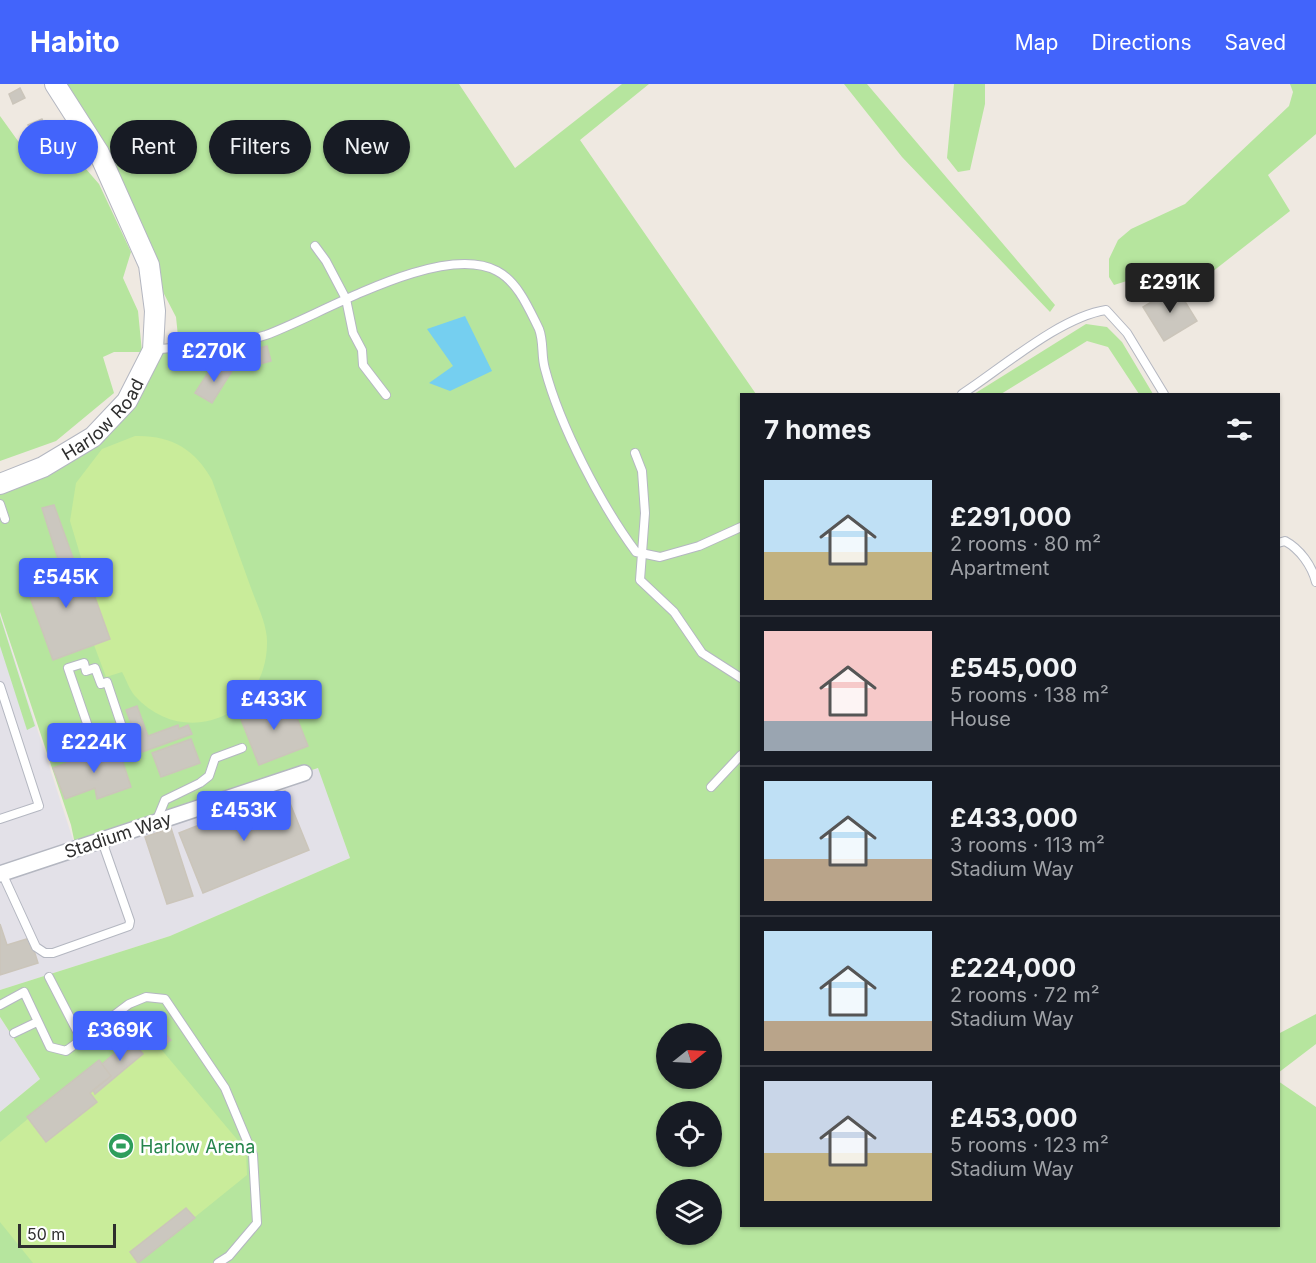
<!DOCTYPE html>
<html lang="en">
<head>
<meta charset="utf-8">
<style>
  body { margin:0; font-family:Inter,sans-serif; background:#20242c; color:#f1f3f6; height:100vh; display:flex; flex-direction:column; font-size:22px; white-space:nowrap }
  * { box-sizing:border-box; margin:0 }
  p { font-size:20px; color:#9ea1a6 }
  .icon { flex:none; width:33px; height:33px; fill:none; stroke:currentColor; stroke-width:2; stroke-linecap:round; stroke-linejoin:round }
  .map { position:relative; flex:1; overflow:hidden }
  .side { position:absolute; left:740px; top:309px; width:540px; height:834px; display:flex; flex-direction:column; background:#171b24; border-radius:0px; box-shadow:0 2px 4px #0004 }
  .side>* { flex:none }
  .top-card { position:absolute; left:18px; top:36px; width:570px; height:54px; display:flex; gap:12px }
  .needle { width:39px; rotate:72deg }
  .controls { position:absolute; left:656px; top:939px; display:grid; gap:12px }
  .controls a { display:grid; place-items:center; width:66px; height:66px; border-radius:50%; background:#171b24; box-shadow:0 2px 4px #0004; font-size:30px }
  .scale { position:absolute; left:18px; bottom:15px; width:98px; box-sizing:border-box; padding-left:6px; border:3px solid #2e2e2e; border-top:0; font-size:16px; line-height:21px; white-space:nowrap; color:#2e2e2e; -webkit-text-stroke:4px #fff; paint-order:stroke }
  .price { position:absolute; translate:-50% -51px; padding:0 14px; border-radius:6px; background:#4264fb; color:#fff; font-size:20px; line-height:39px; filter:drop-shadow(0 2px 3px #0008) }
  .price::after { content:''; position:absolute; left:50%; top:36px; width:18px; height:14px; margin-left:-9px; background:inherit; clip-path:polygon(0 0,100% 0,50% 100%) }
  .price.selected { background:#222; color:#fff }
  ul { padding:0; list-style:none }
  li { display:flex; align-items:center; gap:18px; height:150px; padding:0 24px }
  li+li { border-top:2px solid #363941 }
  li span { display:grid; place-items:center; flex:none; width:168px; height:120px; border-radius:0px; color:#555 }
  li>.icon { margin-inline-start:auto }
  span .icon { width:72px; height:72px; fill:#fffc; stroke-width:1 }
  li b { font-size:26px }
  h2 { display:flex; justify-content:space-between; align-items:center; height:72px; padding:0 24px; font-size:26px }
  .pill { padding:0 21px; border-radius:27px; background:#171b24; box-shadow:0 2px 4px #0004; font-size:21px; line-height:54px }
  .pill.selected { background:#4264fb; color:#fff }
  header { display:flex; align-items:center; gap:36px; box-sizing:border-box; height:84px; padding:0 30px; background:#4264fb; color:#fff }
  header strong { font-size:28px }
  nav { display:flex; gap:33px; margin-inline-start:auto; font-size:21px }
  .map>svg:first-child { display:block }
  .industrial { fill:#e3e1e8 }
  .green { fill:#b6e59e; fill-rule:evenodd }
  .pitch { fill:#c9ec9a }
  .water { fill:#75cff0 }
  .building { fill:#cbc7bf; stroke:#cbc5ba; stroke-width:1.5 }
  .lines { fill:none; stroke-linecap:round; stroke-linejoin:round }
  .lane-casing { stroke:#b4b7c1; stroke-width:10 }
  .street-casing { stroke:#b4b7c1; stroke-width:18 }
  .secondary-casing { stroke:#b4b7c1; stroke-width:22 }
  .lane { stroke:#fff; stroke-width:8 }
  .street { stroke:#fff; stroke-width:15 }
  .secondary { stroke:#fff; stroke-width:20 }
  .labels { text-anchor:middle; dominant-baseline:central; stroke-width:5; stroke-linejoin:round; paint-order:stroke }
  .street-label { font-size:18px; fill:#2e2e2e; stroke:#fff }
  .leisure-label { font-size:18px; fill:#27864d; stroke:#fff; text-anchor:start }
</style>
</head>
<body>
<header>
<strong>Habito</strong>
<nav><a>Map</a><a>Directions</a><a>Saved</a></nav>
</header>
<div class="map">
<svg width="1316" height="1179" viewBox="0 0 1316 1179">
  <rect width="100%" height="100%" fill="#efe9e1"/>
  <path class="industrial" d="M0 530 76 765 319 684 350 774 170 852 0 906Z
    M0 933 40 995 0 1028Z"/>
  <path class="green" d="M55 0H459L515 84 622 0H649L580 56 756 310H741V1142H1278V997L1316 1023V1179H0V1028L40 995 0 933V906L170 852 350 774 318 684 76 765 71 741 0 528V400L93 353 153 266 179 262 176 233ZM666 950H711V994H666ZM666 1028H711V1072H666ZM666 1106H711V1150H666Z
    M844 0H867L1055 221 1050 228 902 73Z
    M954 0H985V20L970 86 958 88 947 74Z
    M1290 0H1316V50L1268 91 1290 127 1203 195C1185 199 1181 197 1168 184L1114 201 1109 193V175L1118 156 1131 145 1185 120 1289 22 1293 8Z
    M0 32 36 82 73 70 99 100 131 168 123 194 138 227 142 268H114L103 273 114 309 56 357 0 377Z
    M1086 240 1107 243 1122 258 1153 310H1139L1108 263 1087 257 1001 310H974Z
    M0 532 35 642 27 646 0 562Z
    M1316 930V960L1278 989V950Z"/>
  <path class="pitch" d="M135 352C171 351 195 365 212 396 225 432 238 468 251 504 257 521 268 542 267 560 266 633 184 666 135 612 129 605 126 595 122 588L106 593 94 561 53 576 24 497 35 492 32 484 45 479 49 489 82 477 70 437 76 399 102 365Z
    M144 945 246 1066 247 1091 138 1179H33L0 1138V1058L99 976 102 980Z"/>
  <path class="water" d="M465 232 492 287 450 307 429 299 453 282 427 245Z"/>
  <path class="building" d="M20 4 25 14 13 20 9 10Z
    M42 35 49 49 43 51 50 66 40 70 28 41Z
    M1176 203 1197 237 1164 257 1143 223Z
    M267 262 271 277 256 281 252 266Z
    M219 279 232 287 212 319 195 309 209 287 213 290Z
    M54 421 73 474 59 478 42 424Z
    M82 477 110 555 53 576 24 497 35 492 32 484 45 479 49 489Z
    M289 614 308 662 259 681 240 633Z
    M137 622 148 652 178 641 179 645 188 641 192 650 142 668 126 626Z
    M191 655 200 679 161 693 152 669Z
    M117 660 131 703 97 715 95 704 65 715 53 684Z
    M285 707 309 766 203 809 179 749Z
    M171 744 193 812 167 820 145 753Z
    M0 840 7 861 30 854 38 879 0 891Z
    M161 944 171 956 160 964 155 956 159 953 155 948Z
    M131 955 143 970 95 1010 93 1006 111 992 102 980Z
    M99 976 111 992 90 1009 97 1018 46 1058 27 1033Z
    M186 1124 195 1134 138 1179 130 1168Z"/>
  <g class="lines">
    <g class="lane-casing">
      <path id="lane" d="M315 162 326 177 346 215 353 249 362 266 363 281 386 311
        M153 266C191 261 229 263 266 251 321 231 441 157 497 187 518 198 529 225 539 245 544 258 541 272 545 285 560 342 601 421 636 468L660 473 699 462 741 443
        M962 310C1002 284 1060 233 1106 226L1127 249 1164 310
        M635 369 642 387 645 429 640 496 674 528 702 569 741 594
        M0 420 5 435
        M1278 459 1285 457C1300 465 1312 482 1316 498
        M0 602 39 722 0 735
        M92 654 68 584 84 579 86 587 95 584 101 600 107 598 121 640
        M711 703 741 671
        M156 738 165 716 200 699 209 692 215 674 242 664
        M2 789 36 863 45 869H53L129 842 130 837 102 757
        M49 893 81 955
        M0 921 24 908 50 963 66 967 129 920 146 913 165 915 225 1004 253 1071 257 1139 229 1172 218 1179
        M14 949 37 938"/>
    </g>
    <g class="street-casing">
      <path id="street" d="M0 790 304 689"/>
    </g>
    <g class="secondary-casing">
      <g id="secondary">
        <path id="s1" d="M0 400 43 383 93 353 127 317 153 266 155 227 149 181 99 69 55 0"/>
      </g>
    </g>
    <use href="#lane" class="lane"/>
    <use href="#street" class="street"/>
    <use href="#secondary" class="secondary"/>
  </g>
  <defs>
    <g id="stadium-disc" transform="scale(1.35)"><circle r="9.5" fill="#2e9e5b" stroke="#fff"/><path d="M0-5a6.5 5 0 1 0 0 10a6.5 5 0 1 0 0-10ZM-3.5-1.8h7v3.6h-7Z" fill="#fff"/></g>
  </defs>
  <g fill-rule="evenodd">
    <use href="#stadium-disc" x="121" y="1062"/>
  </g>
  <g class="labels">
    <g class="street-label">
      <text stroke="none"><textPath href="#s1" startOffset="124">Harlow Road</textPath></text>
      <text transform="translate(118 751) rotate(-18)">Stadium Way</text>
    </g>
    <g class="leisure-label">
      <text x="140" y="1062">Harlow Arena</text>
    </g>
  </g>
</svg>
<div class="controls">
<a><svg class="needle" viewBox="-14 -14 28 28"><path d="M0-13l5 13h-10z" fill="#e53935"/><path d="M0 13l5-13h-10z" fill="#9ea1a6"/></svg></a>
<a><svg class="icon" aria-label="locate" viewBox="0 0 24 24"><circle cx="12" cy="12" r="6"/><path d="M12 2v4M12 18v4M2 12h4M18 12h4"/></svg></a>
<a><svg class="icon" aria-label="layers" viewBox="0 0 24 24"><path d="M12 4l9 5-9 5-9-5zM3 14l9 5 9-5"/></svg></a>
</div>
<div class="scale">50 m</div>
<b class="price selected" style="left:1170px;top:230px">£291K</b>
<b class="price" style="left:214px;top:299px">£270K</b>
<b class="price" style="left:66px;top:525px">£545K</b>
<b class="price" style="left:274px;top:647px">£433K</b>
<b class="price" style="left:94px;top:690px">£224K</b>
<b class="price" style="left:244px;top:758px">£453K</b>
<b class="price" style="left:120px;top:978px">£369K</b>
<div class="top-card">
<a class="pill selected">Buy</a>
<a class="pill">Rent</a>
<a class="pill">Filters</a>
<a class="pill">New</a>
</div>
<section class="side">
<h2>7 homes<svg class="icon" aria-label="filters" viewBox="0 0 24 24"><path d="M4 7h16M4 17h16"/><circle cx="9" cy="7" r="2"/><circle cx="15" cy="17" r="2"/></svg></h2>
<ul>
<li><span style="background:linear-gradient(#bfe0f5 60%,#c2b280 0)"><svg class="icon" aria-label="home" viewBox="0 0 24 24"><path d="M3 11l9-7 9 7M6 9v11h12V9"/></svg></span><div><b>£291,000</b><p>2 rooms · 80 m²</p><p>Apartment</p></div></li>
<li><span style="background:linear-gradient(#f6c9c9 75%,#9aa5b1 0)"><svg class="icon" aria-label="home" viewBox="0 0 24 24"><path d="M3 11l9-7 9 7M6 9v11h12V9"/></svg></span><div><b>£545,000</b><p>5 rooms · 138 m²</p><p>House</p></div></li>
<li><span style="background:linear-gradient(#bfe0f5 65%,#b9a48a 0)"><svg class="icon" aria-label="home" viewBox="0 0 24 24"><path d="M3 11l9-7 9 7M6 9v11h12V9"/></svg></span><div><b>£433,000</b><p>3 rooms · 113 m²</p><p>Stadium Way</p></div></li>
<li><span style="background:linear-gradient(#bfe0f5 75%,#b9a48a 0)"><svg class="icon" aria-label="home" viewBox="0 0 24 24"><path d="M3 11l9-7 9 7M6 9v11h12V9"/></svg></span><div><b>£224,000</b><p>2 rooms · 72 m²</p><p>Stadium Way</p></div></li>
<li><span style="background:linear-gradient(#c9d6e8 60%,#c2b280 0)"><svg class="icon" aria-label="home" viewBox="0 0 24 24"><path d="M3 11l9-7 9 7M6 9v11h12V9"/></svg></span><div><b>£453,000</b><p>5 rooms · 123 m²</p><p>Stadium Way</p></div></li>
</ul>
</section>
</div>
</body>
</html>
